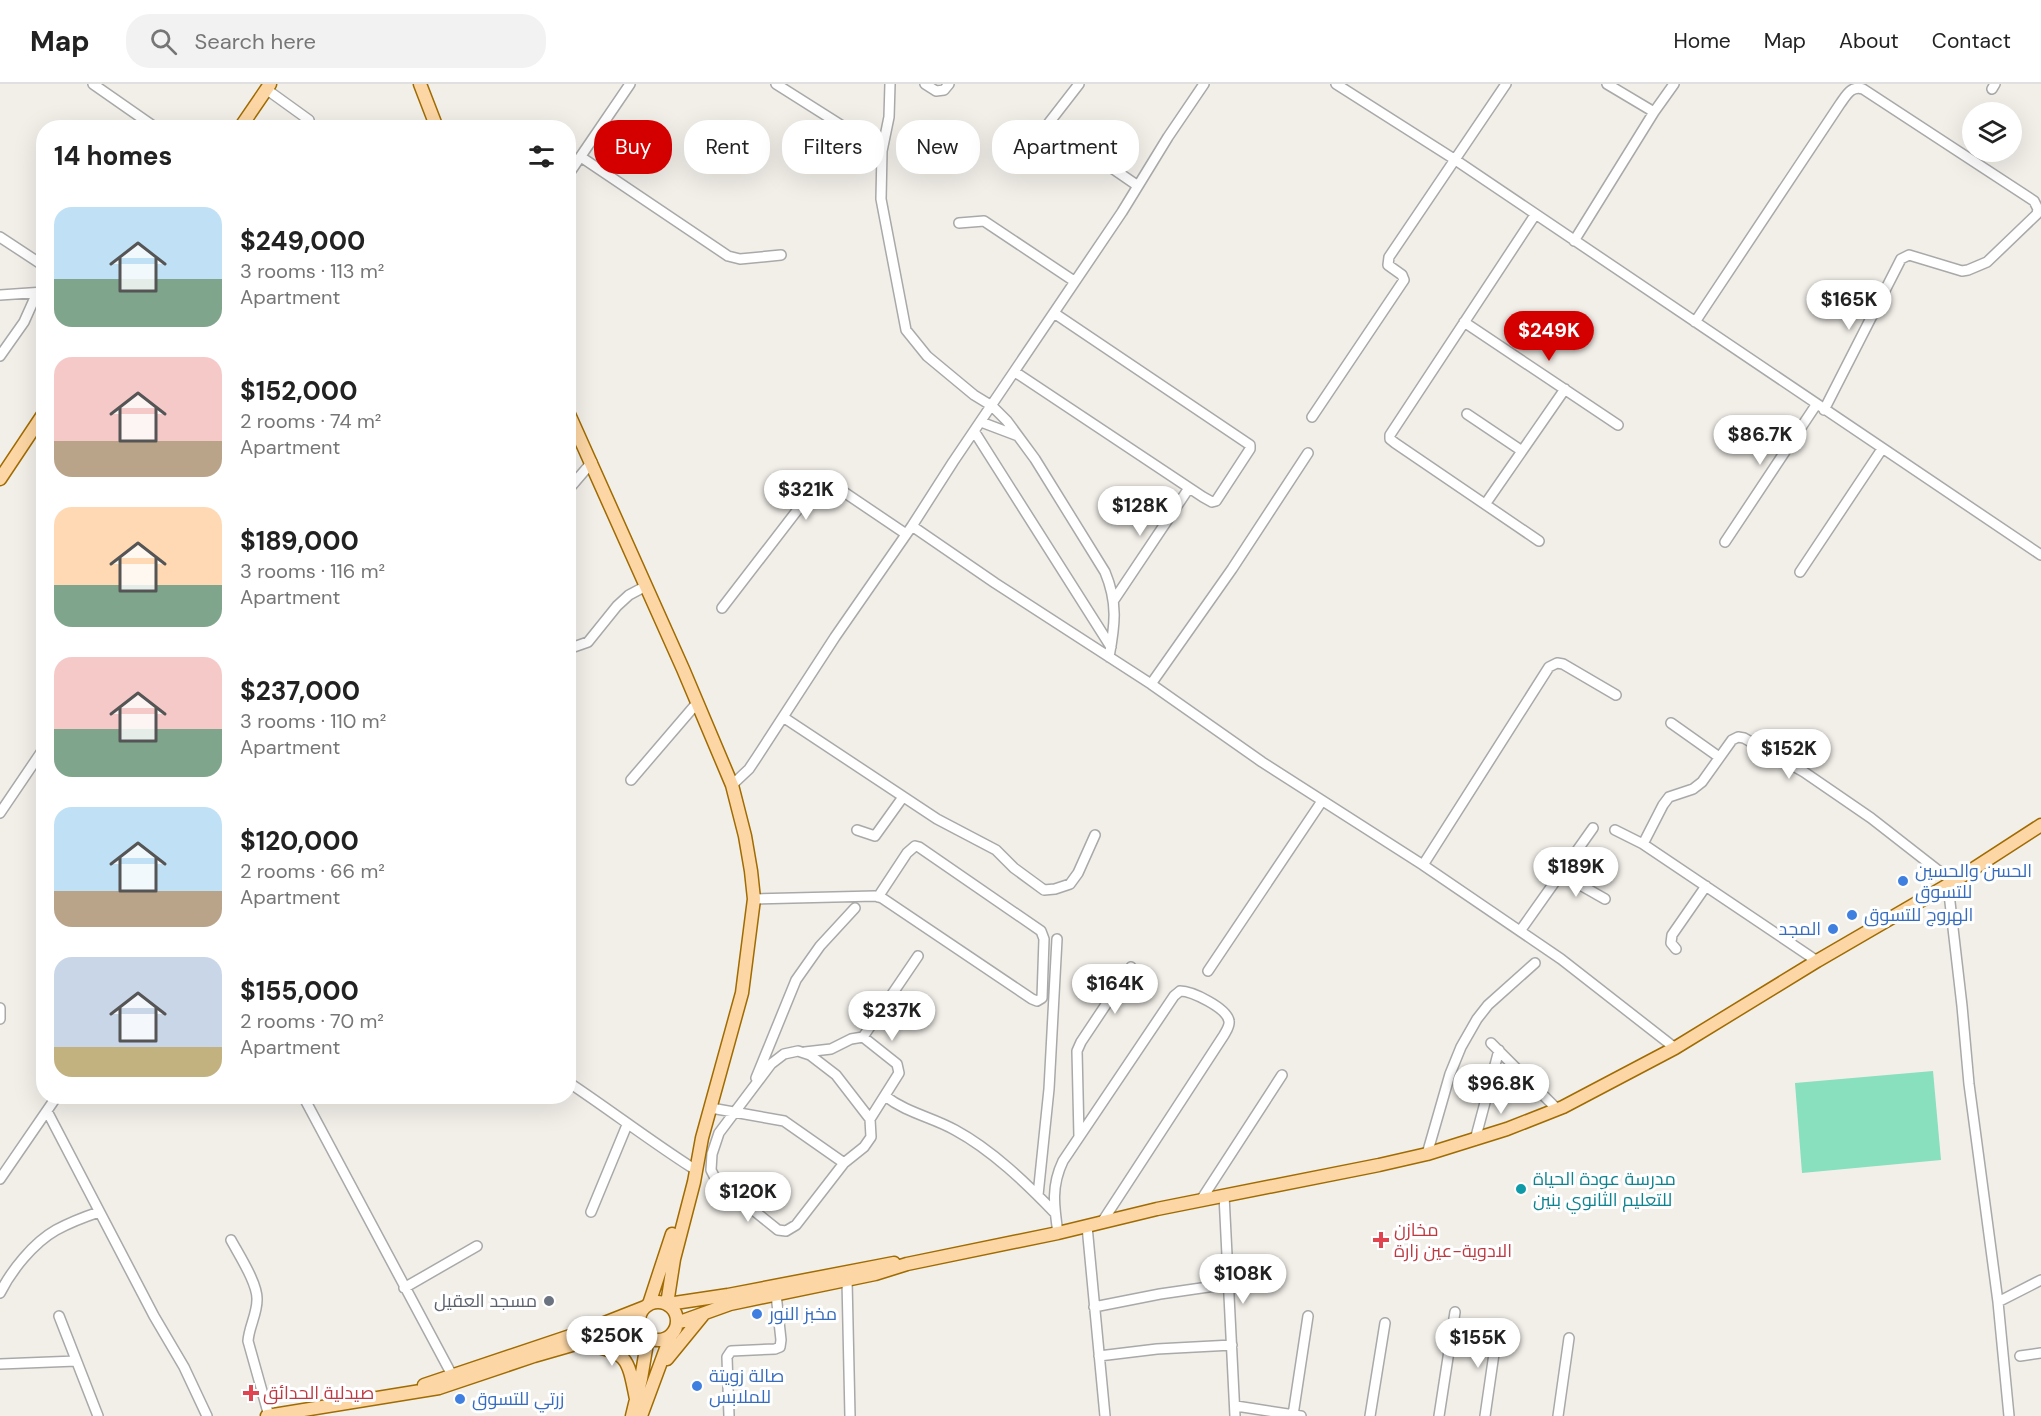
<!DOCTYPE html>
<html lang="en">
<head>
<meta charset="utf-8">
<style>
  body { margin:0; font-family:"DM Sans",Cairo,sans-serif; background:#f2f2f2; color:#222; height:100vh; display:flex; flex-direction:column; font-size:22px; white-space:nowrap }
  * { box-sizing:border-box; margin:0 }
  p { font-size:20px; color:#767676 }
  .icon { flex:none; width:33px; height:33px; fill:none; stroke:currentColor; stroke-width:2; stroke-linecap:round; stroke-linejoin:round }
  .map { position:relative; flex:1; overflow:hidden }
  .sheet { position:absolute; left:36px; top:36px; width:540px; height:984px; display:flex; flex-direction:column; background:#fff; border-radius:24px; box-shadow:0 6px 24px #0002 }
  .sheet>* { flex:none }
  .guide { position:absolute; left:594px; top:36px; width:570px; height:54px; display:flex; gap:12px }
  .fabs { position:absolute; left:1962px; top:18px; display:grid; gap:12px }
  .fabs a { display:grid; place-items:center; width:60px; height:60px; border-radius:50%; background:#fff; box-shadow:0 6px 24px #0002; font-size:30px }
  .price { position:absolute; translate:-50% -51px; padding:0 14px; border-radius:21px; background:#fff; color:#222; font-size:20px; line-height:39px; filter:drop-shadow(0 2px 3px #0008) }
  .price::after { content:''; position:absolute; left:50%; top:36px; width:18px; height:14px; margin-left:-9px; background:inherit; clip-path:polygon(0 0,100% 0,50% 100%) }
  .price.on { background:#d40000; color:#fff }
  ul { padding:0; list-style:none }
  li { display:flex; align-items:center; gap:18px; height:150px; padding:0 18px }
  li span { display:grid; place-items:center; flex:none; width:168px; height:120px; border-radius:18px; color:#555 }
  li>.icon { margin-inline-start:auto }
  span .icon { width:72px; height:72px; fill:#fffc; stroke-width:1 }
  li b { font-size:26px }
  h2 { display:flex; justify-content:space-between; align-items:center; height:72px; padding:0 18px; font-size:26px }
  .pill { padding:0 21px; border-radius:24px; background:#fff; box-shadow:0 6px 24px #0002; font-size:21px; line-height:54px }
  .pill.on { background:#d40000; color:#fff }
  header { display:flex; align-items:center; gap:36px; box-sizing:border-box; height:84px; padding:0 30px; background:#fff; border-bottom:2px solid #e0e0e0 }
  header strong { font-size:28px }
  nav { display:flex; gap:33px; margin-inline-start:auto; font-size:21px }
  .search { width:420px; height:54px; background:#f2f2f2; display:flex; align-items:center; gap:15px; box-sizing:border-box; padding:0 21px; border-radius:24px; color:#767676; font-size:22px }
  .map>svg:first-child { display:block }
  .pitch { fill:#88e0be }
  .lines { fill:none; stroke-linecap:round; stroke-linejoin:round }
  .minor-casing { stroke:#a9a9a9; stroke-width:12 }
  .major-casing { stroke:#a06b00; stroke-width:15 }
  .minor { stroke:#fff; stroke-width:9 }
  .major { stroke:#fcd6a4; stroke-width:12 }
  .shop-dot { fill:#3f7fe0; stroke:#fff; stroke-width:2 }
  .culture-dot { fill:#0f9aa8; stroke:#fff; stroke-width:2 }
  .health-dot { fill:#e0444e; stroke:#fff; stroke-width:2 }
  .worship-dot { fill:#6b7280; stroke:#fff; stroke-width:2 }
  .labels { text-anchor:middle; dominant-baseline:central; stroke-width:6; stroke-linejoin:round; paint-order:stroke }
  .shop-label { font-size:18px; fill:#366cbe; stroke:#fff; text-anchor:start }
  .culture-label { font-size:18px; fill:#0d838f; stroke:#fff; text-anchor:start }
  .health-label { font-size:18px; fill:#be3a42; stroke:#fff; text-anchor:start }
  .worship-label { font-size:18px; fill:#5b616d; stroke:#fff; text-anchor:end }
</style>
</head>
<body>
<header>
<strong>Map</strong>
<div class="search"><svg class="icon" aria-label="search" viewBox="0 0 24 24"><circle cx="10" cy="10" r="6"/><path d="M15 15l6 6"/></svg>Search here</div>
<nav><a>Home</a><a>Map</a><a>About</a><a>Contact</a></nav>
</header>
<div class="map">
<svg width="2041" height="1332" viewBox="0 0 2041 1332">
  <rect width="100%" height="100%" fill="#f2efe9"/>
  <path class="pitch" d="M1933 987 1941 1076 1802 1089 1795 999Z"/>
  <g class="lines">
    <g class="minor-casing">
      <path id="minor" d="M93 0 156 44
        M776 0 882 67 889 33 890 0
        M925 0 936 7 944 6 949 0
        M1079 0 1048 40 1138 102
        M1336 0 1454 75 2041 471
        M1607 0 1654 28
        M266 5 309 36
        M1992 5 1995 0
        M882 67 881 115 906 246 927 272 974 311 992 322 1007 337 1035 375 1105 488C1118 519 1115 541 1109 573
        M581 73 728 172 740 175 781 171
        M568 91 630 0
        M1535 131 1390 351V355L1395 359 1539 457
        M959 139 984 137 1074 197
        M0 153 44 182
        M1574 157 1654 28 1674 0
        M0 211 44 208
        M1464 238 1618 341
        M1695 238 1840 20C1846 12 1851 1 1863 5L2034 117 2038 125 2037 130 1987 178 1968 186 1962 187 1909 171 1901 175 1824 326
        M0 272 24 238 37 209
        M1015 288 1203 413 1212 418 1216 417 1250 365V361L1054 229
        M1467 330 1522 367
        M1312 333 1404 196 1402 191 1388 181 1389 173 1506 0
        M981 338 1018 352
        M974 347 1111 563
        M568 406 592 378
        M1486 419 1565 305
        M912 442 995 499 1151 600 1262 678 1423 781 1561 875 1675 964
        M1725 458 1816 321
        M1800 488 1882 365
        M1114 516 1189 404
        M722 524 819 398H829L906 450
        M568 565 588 558 617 522 629 511 646 502
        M1151 600 1232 485 1308 369
        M783 633 937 735 996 766 1014 784 1044 806 1055 805 1070 800 1078 789 1095 751
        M1671 639 1719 673
        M631 696 697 619
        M732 701 749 685 757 673 835 553 912 442 953 378 1122 128 1168 53 1204 0
        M0 729 44 664
        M857 746 875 752 903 713
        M1615 746 1643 760 1817 877
        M1643 760 1663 721 1669 713 1693 705 1702 698 1732 656 1738 653 1744 654 1804 688 1871 734 1953 798
        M1423 781 1549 583 1557 579 1563 580 1616 611
        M1561 790 1605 815
        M1948 801 1962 922 1969 1000 1998 1218 2009 1332
        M754 815 875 812 882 814 1032 915 1037 917 1042 914 1044 855 1041 847 919 763 915 762 907 769 878 813
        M1520 847 1593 744
        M1676 865 1671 859 1672 851 1706 802
        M1208 887 1322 717
        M0 924V935
        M863 953 918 872
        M1491 959 1557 1025
        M798 967 810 971 836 991 870 1035 871 1053 864 1063 844 1079 796 1141 786 1147 778 1146 716 1096 711 1086 712 1070 719 1049 771 980 784 970Z
        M805 968 831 965 851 955 863 953 897 980 899 989 870 1035
        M756 994 796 896 820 862 855 824
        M568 998C610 1026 649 1056 691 1083
        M303 1012 452 1291
        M885 1012C907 1029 932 1033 955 1046 992 1066 1026 1099 1055 1129
        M711 1024 784 1037 844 1079
        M47 1027 154 1232 184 1283 207 1332
        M1079 1053 1077 967 1081 958 1131 883
        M1475 1056 1499 966
        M1427 1070 1450 990 1461 963 1477 935 1488 921 1535 879
        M0 1095 57 1012
        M1038 1111 1049 1005 1057 855
        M1224 1111 1235 1332
        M1201 1116 1282 991
        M591 1128 627 1041
        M1087 1142 1105 1332
        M1058 1149C1054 1122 1051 1102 1063 1077L1174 912 1180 907C1192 907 1227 924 1229 937 1230 942 1226 947 1224 951L1102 1138
        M231 1156C239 1171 258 1200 257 1216 257 1230 249 1243 248 1257L269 1332
        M847 1196 850 1332
        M404 1204 477 1162
        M0 1209C11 1187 33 1159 56 1146 69 1139 84 1133 99 1128
        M1998 1218 2041 1196
        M1094 1223 1160 1210 1229 1200
        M59 1232 98 1332
        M1099 1272 1157 1265 1232 1261
        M2020 1272 2041 1269
        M0 1280 76 1277
        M1236 1322 1301 1332
        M1293 1331 1308 1232
        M729 1332 727 1273 731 1267 775 1265 780 1263 781 1256 776 1210
        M1370 1332 1385 1239
        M1439 1332 1455 1228
        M1485 1332 1498 1242
        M1558 1332 1569 1254"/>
    </g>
    <g class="major-casing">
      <path id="major" d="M420 0 437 44
        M240 44 270 0
        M568 328 683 585 732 701 745 752 751 787 754 815 742 909 702 1054 694 1098 674 1175 667 1220
        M0 395 44 329
        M639 1237a19 19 0 1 1 38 0a19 19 0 1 1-38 0Z
        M649 1220 672 1150
        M668 1220 728 1211 894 1179
        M677 1239 730 1220 875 1190 907 1180 1058 1149 1157 1125 1379 1081 1427 1070 1507 1045 1563 1023 1675 964 1817 877 1953 798 2041 741
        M582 1259C627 1270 627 1269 636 1315
        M667 1275 703 1231
        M424 1301 579 1249 645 1223
        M267 1332 439 1304 534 1272 614 1249 641 1246
        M632 1332 641 1295 648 1253
        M641 1332 671 1251"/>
    </g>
    <use href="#minor" class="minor"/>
    <use href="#major" class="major"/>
  </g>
  <g class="shop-dot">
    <circle cx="1903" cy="797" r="6"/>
    <circle cx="1852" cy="831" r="6"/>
    <circle cx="1833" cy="845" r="6"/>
    <circle cx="757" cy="1230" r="6"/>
    <circle cx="697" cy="1302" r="6"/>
    <circle cx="460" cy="1315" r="6"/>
  </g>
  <circle class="culture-dot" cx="1521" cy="1105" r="6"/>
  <g class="health-dot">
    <path d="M1378 1147h6v6h6v6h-6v6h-6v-6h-6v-6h6z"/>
    <path d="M248 1300h6v6h6v6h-6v6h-6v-6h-6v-6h6z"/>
  </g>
  <circle class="worship-dot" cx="549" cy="1217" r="6"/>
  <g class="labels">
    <g class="shop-label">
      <text x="1915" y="787">الحسن والحسين<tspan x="1915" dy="21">للتسوق</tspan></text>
      <text x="1864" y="831">الهروج للتسوق</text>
      <text x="1821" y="845" text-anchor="end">المجد</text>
      <text x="769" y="1230">مخبز النور</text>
      <text x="709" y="1292">صالة زويتة<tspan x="709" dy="21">للملابس</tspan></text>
      <text x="472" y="1315">زرتي للتسوق</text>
    </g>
    <g class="culture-label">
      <text x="1533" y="1095">مدرسة عودة الحياة<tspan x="1533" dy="21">للتعليم الثانوي بنين</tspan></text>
    </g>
    <g class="health-label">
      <text x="1394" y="1146">مخازن<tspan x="1394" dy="21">الادوية-عين زارة</tspan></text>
      <text x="263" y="1309">صيدلية الحدائق</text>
    </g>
    <g class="worship-label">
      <text x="537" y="1217">مسجد العقيل</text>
    </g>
  </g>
</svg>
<div class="fabs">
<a><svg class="icon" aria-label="layers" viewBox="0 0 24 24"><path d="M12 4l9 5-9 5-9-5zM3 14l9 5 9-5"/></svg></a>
</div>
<b class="price" style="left:1849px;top:247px">$165K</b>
<b class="price on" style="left:1549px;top:278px">$249K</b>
<b class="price" style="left:1760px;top:382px">$86.7K</b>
<b class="price" style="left:806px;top:437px">$321K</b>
<b class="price" style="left:1140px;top:453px">$128K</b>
<b class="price" style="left:1789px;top:696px">$152K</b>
<b class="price" style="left:1576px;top:814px">$189K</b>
<b class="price" style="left:1115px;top:931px">$164K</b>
<b class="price" style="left:892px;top:958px">$237K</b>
<b class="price" style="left:1501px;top:1031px">$96.8K</b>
<b class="price" style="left:748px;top:1139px">$120K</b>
<b class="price" style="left:1243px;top:1221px">$108K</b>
<b class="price" style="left:612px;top:1283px">$250K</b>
<b class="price" style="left:1478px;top:1285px">$155K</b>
<div class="guide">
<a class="pill on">Buy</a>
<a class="pill">Rent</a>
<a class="pill">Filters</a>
<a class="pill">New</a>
<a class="pill">Apartment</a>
</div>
<section class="sheet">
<h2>14 homes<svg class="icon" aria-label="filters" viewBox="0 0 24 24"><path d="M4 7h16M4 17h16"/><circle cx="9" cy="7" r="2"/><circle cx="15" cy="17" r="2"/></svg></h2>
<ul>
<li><span style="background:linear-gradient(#bfe0f5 60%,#7fa58c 0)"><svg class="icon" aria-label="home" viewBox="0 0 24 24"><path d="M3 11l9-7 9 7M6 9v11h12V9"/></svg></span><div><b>$249,000</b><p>3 rooms · 113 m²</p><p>Apartment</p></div></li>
<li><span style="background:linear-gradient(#f6c9c9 70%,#b9a48a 0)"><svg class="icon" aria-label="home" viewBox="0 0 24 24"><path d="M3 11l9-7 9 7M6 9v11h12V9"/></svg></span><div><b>$152,000</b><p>2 rooms · 74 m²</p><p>Apartment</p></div></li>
<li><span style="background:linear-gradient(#ffd9b3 65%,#7fa58c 0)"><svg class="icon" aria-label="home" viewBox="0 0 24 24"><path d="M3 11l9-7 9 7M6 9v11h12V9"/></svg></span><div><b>$189,000</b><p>3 rooms · 116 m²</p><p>Apartment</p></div></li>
<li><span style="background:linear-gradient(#f6c9c9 60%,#7fa58c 0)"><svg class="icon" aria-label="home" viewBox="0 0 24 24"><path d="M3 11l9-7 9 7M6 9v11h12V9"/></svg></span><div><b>$237,000</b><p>3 rooms · 110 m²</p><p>Apartment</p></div></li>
<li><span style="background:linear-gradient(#bfe0f5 70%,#b9a48a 0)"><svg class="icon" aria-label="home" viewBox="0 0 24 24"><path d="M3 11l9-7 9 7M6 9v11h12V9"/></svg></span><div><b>$120,000</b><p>2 rooms · 66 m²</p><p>Apartment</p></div></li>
<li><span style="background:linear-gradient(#c9d6e8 75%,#c2b280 0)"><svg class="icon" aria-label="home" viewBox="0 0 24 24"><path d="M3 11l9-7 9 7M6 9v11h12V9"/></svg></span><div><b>$155,000</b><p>2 rooms · 70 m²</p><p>Apartment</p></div></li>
</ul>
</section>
</div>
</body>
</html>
